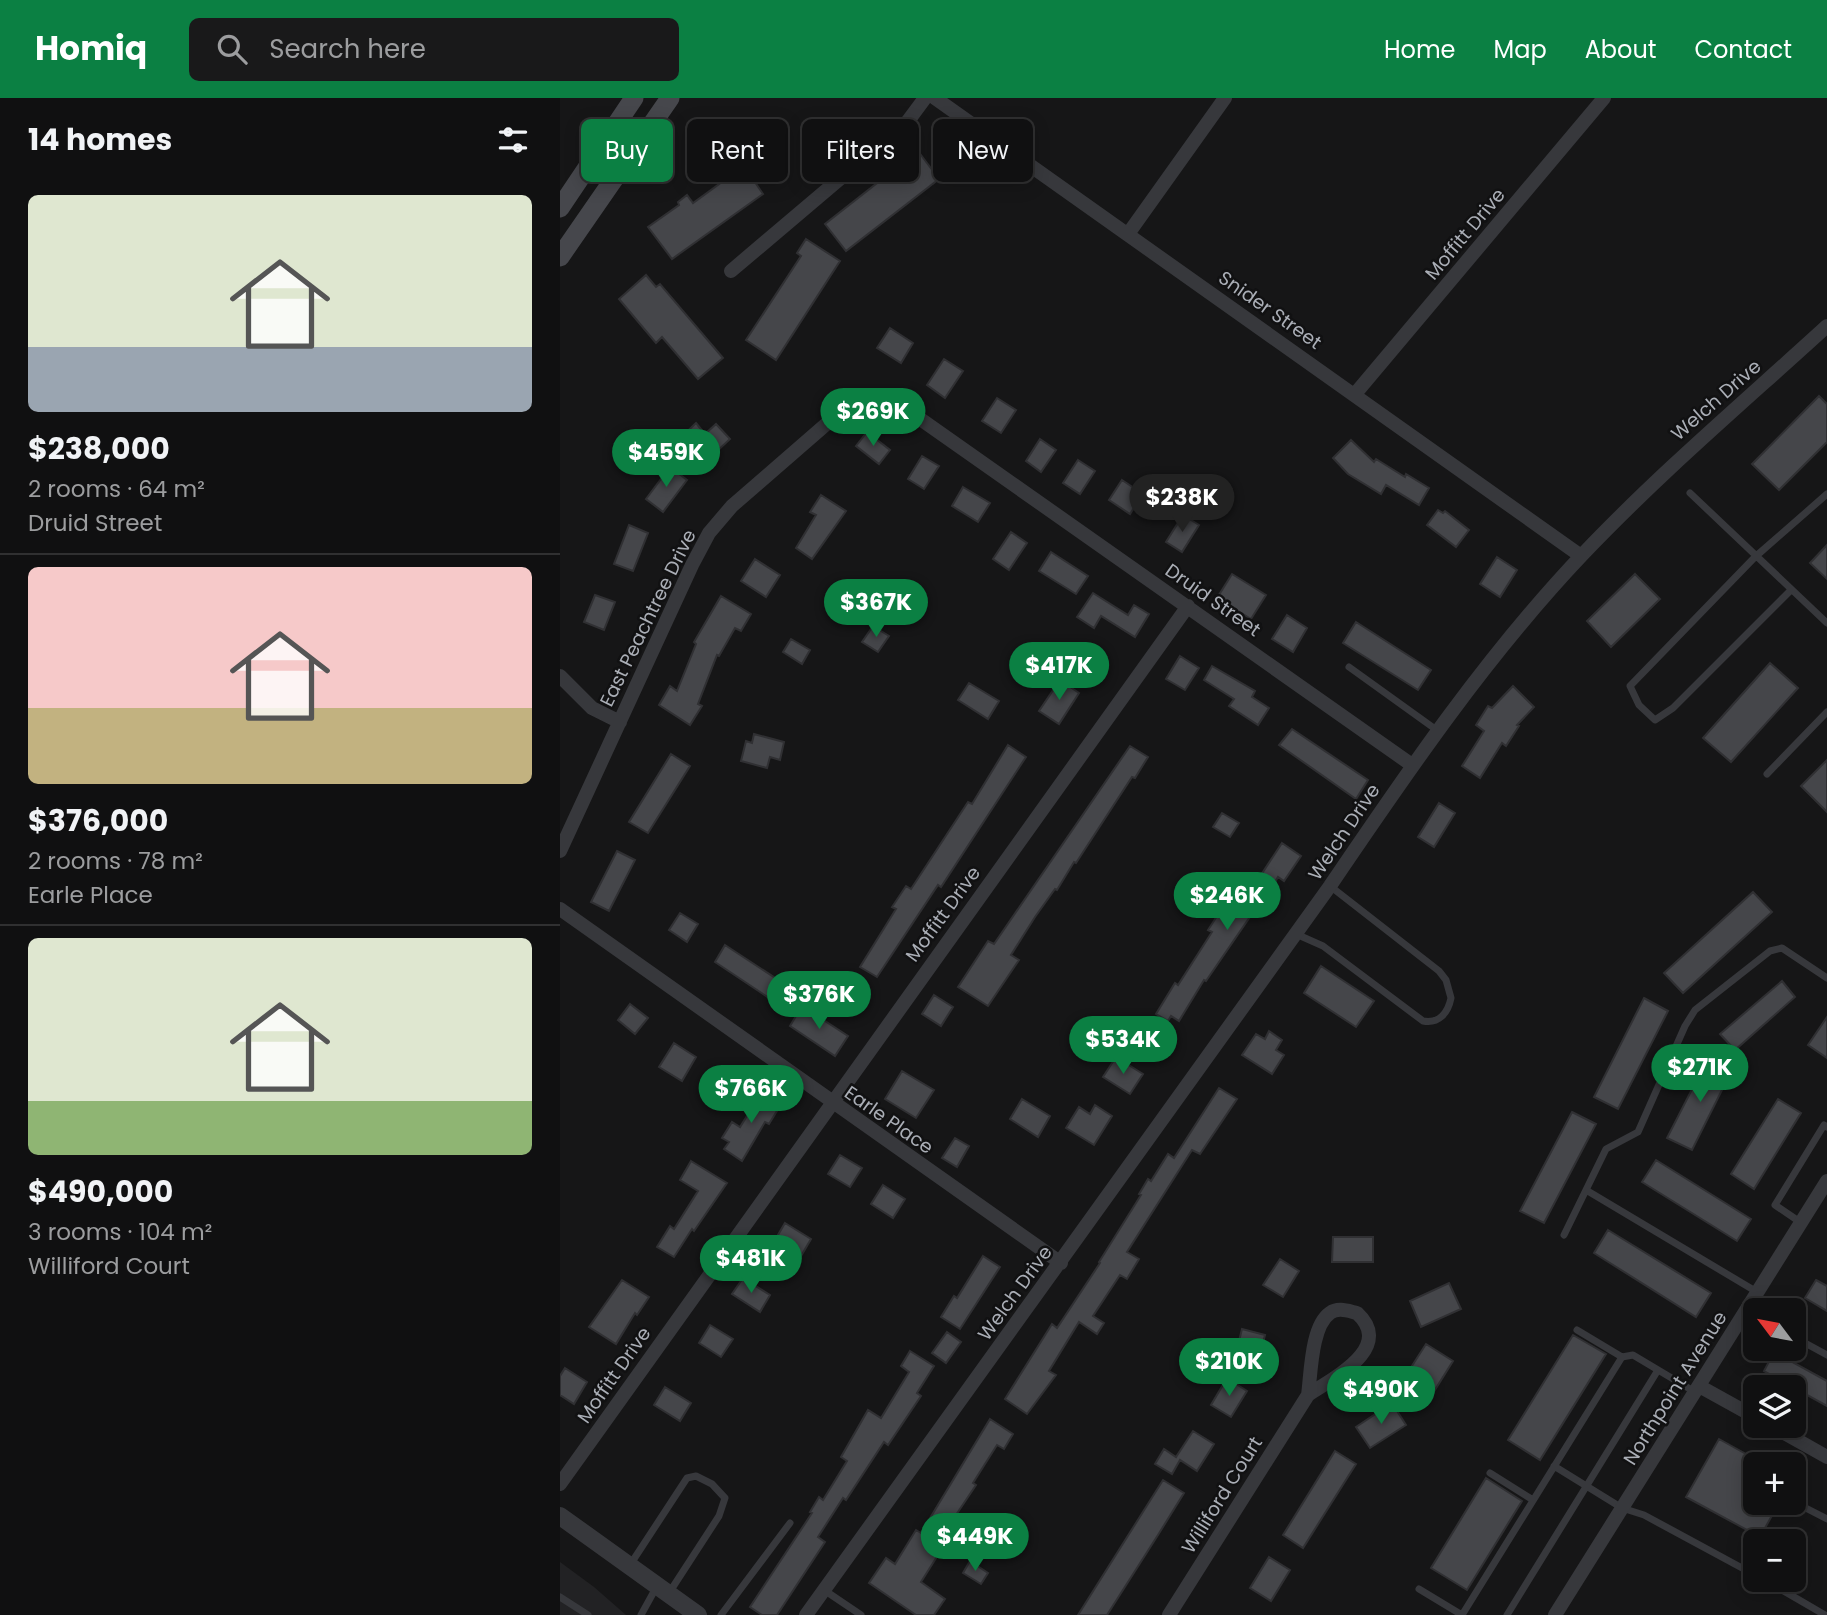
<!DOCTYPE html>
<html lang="en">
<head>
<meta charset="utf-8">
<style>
  body { margin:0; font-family:Poppins,sans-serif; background:#19191a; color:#f1f3f6; height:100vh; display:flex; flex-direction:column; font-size:26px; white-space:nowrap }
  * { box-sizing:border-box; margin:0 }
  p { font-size:23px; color:#9c9d9f }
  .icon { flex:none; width:38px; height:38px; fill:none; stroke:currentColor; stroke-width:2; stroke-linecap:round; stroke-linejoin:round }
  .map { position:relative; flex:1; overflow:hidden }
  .sheet { display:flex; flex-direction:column; background:#101011; width:560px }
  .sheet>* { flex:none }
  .banner { position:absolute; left:21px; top:21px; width:665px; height:63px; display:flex; gap:14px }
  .needle { width:46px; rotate:302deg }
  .buttons { position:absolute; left:1183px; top:1200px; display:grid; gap:14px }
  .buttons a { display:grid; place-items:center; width:63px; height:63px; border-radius:10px; background:#101011; box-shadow:0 4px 18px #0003,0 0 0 2px #303031; font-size:35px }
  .price { position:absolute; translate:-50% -60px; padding:0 16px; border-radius:24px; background:#0b8043; color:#fff; font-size:23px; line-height:46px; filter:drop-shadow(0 2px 4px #0008) }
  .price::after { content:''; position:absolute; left:50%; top:42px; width:21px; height:16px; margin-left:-10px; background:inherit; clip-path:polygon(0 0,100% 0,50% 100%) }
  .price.active { background:#222; color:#fff }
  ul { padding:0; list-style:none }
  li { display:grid; align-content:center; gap:14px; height:371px; padding:0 28px }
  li+li { border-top:2px solid #303031 }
  li span { display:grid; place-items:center; height:217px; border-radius:10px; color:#555 }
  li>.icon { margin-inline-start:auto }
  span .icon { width:126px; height:126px; fill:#fffc; stroke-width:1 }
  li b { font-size:30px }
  h2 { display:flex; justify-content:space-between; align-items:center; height:84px; padding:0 28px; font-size:30px }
  .pill { padding:0 24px; border-radius:10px; background:#101011; box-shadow:0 4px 18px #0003,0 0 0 2px #303031; font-size:24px; line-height:63px }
  .pill.active { background:#0b8043; color:#fff }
  header { display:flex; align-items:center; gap:42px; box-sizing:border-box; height:98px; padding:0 35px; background:#0b8043; color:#fff }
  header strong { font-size:33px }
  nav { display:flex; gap:38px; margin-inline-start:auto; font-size:24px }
  .search { width:490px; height:63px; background:#19191a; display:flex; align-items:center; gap:18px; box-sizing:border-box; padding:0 24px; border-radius:10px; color:#9c9d9f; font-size:26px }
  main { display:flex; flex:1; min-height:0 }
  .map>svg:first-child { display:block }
  .built { fill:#222224 }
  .building { fill:#45464a; stroke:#303033; stroke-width:2 }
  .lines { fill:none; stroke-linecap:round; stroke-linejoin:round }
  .service { stroke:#37383c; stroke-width:7 }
  .minor { stroke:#37383c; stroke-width:14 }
  .tertiary { stroke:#37383c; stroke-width:18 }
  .secondary { stroke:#46474c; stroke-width:19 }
  .labels { text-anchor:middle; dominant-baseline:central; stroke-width:5; stroke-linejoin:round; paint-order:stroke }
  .street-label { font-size:19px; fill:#aaaeb6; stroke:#111112 }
</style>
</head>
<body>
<header>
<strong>Homiq</strong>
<div class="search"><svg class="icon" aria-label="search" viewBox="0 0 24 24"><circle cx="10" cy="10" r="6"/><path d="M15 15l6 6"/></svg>Search here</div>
<nav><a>Home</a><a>Map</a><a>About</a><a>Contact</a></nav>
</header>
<main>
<section class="sheet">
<h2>14 homes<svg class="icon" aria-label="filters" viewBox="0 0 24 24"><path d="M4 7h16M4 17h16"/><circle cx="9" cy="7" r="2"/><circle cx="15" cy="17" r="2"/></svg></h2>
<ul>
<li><span style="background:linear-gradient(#dfe7d0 70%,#9aa5b1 0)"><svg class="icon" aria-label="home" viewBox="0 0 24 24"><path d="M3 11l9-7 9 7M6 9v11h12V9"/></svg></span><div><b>$238,000</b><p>2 rooms · 64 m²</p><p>Druid Street</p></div></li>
<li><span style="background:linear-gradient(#f6c9c9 65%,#c2b280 0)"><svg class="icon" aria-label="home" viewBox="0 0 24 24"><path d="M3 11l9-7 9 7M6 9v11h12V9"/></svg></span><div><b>$376,000</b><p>2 rooms · 78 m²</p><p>Earle Place</p></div></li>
<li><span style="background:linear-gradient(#dfe7d0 75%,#8fb573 0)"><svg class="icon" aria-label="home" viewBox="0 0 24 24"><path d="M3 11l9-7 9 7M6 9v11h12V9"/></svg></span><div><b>$490,000</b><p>3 rooms · 104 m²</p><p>Williford Court</p></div></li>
</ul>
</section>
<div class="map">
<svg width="1267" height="1517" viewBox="0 0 1267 1517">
  <rect width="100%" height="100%" fill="#161617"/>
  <path class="built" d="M0 1464 34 1489 66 1517H0Z"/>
  <path class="building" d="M358 53 379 81 286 153 265 126Z
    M184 68 203 96 112 161 88 129 119 107 118 104 127 97 133 105Z
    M246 141 280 163 216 262 186 242 241 158 237 155Z
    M86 177 96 189 100 186 163 260 138 281 102 239 96 245 59 201Z
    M330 230 353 245 341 265 317 250Z
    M384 261 403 273 385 300 367 287Z
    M1259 298 1267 306V344L1219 392 1192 366Z
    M437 300 456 312 441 335 422 323Z
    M136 325 145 336 156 326 170 341 139 370 116 344Z
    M307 334 330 352 319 366 296 348Z
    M480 341 496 352 481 374 466 363Z
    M791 342 814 364 816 361 845 379 846 376 869 390 859 407 826 387 821 396 788 376 773 360Z
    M362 358 379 368 364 391 348 381Z
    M518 362 535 373 520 396 503 385Z
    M110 369 127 382 103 414 86 401Z
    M562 382 583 396 570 416 549 402Z
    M403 389 430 405 418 424 392 408Z
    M261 397 286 413 252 461 236 450 256 417 250 414Z
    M878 412 883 415 885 413 909 432 896 449 867 427Z
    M623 417 639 427 622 454 606 444Z
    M69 427 88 435 73 473 54 466Z
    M451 434 467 445 449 472 433 461Z
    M1267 447V481L1250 465Z
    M491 454 528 478 516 496 479 473Z
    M937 459 957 472 940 499 920 486Z
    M195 461 220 477 206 499 181 483Z
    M672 476 706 497 691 521 657 500Z
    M1075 476 1100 501 1051 549 1027 523Z
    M533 495 568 517 574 507 589 516 575 539 541 518 534 530 517 519Z
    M35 497 55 504 44 532 24 524Z
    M161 498 191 516 181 533 175 530 159 558 157 557 138 606 142 608 130 627 99 607 110 588 117 593 136 546 134 544Z
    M727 517 747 530 733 554 712 541Z
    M796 524 871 572 858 592 783 545Z
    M313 528 329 538 318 554 302 544Z
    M231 541 250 552 242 566 223 554Z
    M620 558 639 570 625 592 606 581Z
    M1210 565 1238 590 1171 664 1143 640Z
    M652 568 695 593 692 599 709 610 698 627 669 608 674 601 644 582Z
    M500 582 519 595 499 626 479 613Z
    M409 585 439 603 428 621 398 602Z
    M953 588 974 609 957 627 959 628 946 648 942 645 920 680 902 668 924 633 916 627 928 608 932 610Z
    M732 631 808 682 796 701 719 647Z
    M194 636 224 644 220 662 210 659 207 670 181 663 186 643 192 645Z
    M448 647 466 659 381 789 378 787 317 879 300 869 336 811 332 809 346 788 351 791 408 704 412 706Z
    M570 648 588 659 575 680 572 679 516 765 514 764 497 792 495 791 475 819 451 857 459 862 428 908 398 889 428 843 434 846Z
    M111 656 130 668 88 735 69 724Z
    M1267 662V714L1241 688Z
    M879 705 895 715 874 749 858 739Z
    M662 715 679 725 670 739 653 729Z
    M722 745 741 758 724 783 718 779 695 818 692 816 646 883 644 882 619 923 611 918 608 923 596 916 615 885 618 887 652 834 648 832 661 812 664 813 683 782 693 789Z
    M57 753 75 762 49 813 31 804Z
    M1193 794 1212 814 1123 895 1104 875Z
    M120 815 138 826 127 844 109 832Z
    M165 847 229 889 218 906 155 864Z
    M761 868 814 903 796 929 744 895Z
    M1222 883 1235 899 1175 952 1160 936Z
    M374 897 393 909 381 928 362 916Z
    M1084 900 1108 913 1058 1011 1034 999Z
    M70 906 88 920 75 936 58 922Z
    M242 908 288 938 275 958 230 928Z
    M1267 919V960L1248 947Z
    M709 933 722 942 716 952 724 957 712 976 682 957 696 936 705 941Z
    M114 945 136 959 122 983 99 969Z
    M556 959 583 976 570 996 543 979Z
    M1148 960 1172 972 1132 1052 1107 1040Z
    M342 973 374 992 356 1020 325 1001Z
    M659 990 677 1001 640 1056 632 1052 567 1154 579 1161 567 1181 560 1177 533 1218 544 1225 537 1236 519 1224 489 1273 496 1277 467 1316 445 1301 492 1226 497 1230 540 1165 539 1164 581 1097 579 1096 588 1081 591 1083 608 1056 614 1060Z
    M204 991 223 1003 209 1026 205 1024 182 1063 164 1051 169 1044 162 1040 172 1024 180 1029Z
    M462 1001 490 1018 478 1039 450 1021Z
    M1218 1001 1241 1015 1194 1091 1171 1076Z
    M535 1007 552 1018 534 1047 506 1030 519 1009 530 1016Z
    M1012 1014 1036 1026 984 1125 960 1113Z
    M395 1040 409 1048 397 1069 382 1060Z
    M280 1057 302 1070 290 1089 268 1076Z
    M1096 1062 1191 1121 1177 1143 1082 1084Z
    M131 1063 167 1085 134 1133 132 1131 114 1159 97 1149 110 1128 114 1131 138 1093 120 1082Z
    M323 1087 345 1101 333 1120 311 1106Z
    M225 1125 251 1141 241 1158 215 1142Z
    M1048 1132 1151 1195 1136 1219 1034 1155Z
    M773 1139H813V1164H772Z
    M423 1158 440 1169 400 1231 381 1219 394 1198 397 1200Z
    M720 1161 739 1173 723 1199 703 1187Z
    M183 1180 210 1197 200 1214 172 1196Z
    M62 1182 89 1199 77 1217 75 1215 56 1246 29 1229Z
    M1256 1182 1267 1188V1213L1245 1200Z
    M889 1185 901 1211 861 1229 850 1203Z
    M150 1227 173 1241 161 1259 139 1245Z
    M682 1231 705 1237 698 1265 675 1259Z
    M387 1234 401 1244 386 1265 372 1255Z
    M1013 1237 1046 1256 980 1362 948 1342Z
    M866 1246 893 1263 868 1303 841 1285Z
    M350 1253 374 1268 357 1295 361 1298 328 1347 324 1344 286 1402 283 1400 258 1439 265 1444 217 1517H202L190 1509 252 1415 250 1414 259 1399 263 1402 287 1363 281 1359 308 1312 321 1320 349 1274 341 1268Z
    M1214 1254 1267 1283V1308L1204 1273Z
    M5 1270 27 1284 14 1306 0 1297V1278Z
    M667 1280 687 1293 671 1319 651 1307Z
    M105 1289 131 1305 120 1323 94 1307Z
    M832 1305 846 1327 810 1350 796 1329Z
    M430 1321 453 1336 444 1351 437 1347 413 1385 416 1387 396 1417 405 1423 393 1441 390 1438 361 1484 385 1501 374 1517H356L309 1485 326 1460 335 1466 356 1432 361 1435Z
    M633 1333 654 1346 637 1373 620 1362 612 1376 595 1366 604 1351 616 1359Z
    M1159 1341 1195 1361V1405H1219L1200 1439 1126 1399Z
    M775 1353 796 1366 743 1450 723 1437Z
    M926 1380 962 1403 907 1492 871 1470Z
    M603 1382 624 1395 598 1437 547 1517H518Z
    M709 1459 730 1472 711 1503 690 1490Z
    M410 1463 428 1475 421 1486 403 1475Z"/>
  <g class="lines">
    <path class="service" d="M1130 395 1267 525
      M1231 492 1113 610 1095 622 1079 607 1070 588 1195 459 1267 396
      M789 569 878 633
      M1207 676 1267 614
      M736 836 763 848 863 923C879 926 888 915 891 900L886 882 879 873 770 788
      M1026 1092 1197 1194
      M1240 1124 1215 1107 1264 1027 1267 1029
      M1004 1137 1046 1051 1078 1034 1125 928 1135 912 1210 853 1222 850 1267 880
      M1017 1232 1062 1259
      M1234 1239 1267 1257
      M994 1368 1062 1410 1084 1417 1195 1477
      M930 1375 973 1402
      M1234 1404 1267 1421
      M70 1467 127 1380 136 1378 152 1386 165 1400 159 1418 109 1495
      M1205 1482 1265 1517
      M859 1491 902 1517
      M264 1492 301 1517
      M0 1499 28 1517
      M81 1517 97 1488
      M161 1517 230 1425
      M902 1517 1062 1259 1073 1257 1135 1294
      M947 1517 1098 1272"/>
    <path class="minor" d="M375 0 1021 458
      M568 136 665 0
      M171 173 348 23 365 0
      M795 296 1044 0
      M0 578 32 610 60 624
      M0 753 132 467 149 435 172 408 294 302H326L339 306 852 667
      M0 811 501 1165
      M1139 1288 1195 1319
      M1212 1328 1267 1359
      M0 1386 628 508
      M246 1517 770 788C848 673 927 557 1023 456 1100 375 1185 303 1267 228
      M609 1517 748 1297C751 1276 751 1228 770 1215 778 1209 788 1213 797 1215 835 1250 773 1280 748 1297
      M995 1517 1267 1083"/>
    <path class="tertiary" d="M0 1418 138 1517"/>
    <path class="secondary" d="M0 110 74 0
      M0 159 110 0"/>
  </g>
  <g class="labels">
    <g class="street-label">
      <text transform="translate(905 136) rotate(-50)">Moffitt Drive</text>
      <text transform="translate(710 212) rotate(35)">Snider Street</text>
      <text transform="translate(1156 302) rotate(-41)">Welch Drive</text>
      <text transform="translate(653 502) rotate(35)">Druid Street</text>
      <text transform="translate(88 520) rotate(-64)">East Peachtree Drive</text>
      <text transform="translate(784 734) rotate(-56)">Welch Drive</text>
      <text transform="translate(383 816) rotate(-54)">Moffitt Drive</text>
      <text transform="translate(329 1022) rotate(35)">Earle Place</text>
      <text transform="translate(455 1195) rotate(-54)">Welch Drive</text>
      <text transform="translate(54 1277) rotate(-55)">Moffitt Drive</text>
      <text transform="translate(1115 1290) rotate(-58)">Northpoint Avenue</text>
      <text transform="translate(662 1397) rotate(-58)">Williford Court</text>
    </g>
  </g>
</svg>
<div class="buttons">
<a><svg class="needle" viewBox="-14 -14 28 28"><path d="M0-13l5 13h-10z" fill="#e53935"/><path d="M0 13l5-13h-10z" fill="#9c9d9f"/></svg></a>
<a><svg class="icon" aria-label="layers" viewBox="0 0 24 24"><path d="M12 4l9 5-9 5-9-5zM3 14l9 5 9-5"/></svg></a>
<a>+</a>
<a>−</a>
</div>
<b class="price" style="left:313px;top:350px">$269K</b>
<b class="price" style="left:106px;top:391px">$459K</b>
<b class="price active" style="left:622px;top:436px">$238K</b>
<b class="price" style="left:316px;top:541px">$367K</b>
<b class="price" style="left:499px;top:604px">$417K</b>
<b class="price" style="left:667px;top:834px">$246K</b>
<b class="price" style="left:259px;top:933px">$376K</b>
<b class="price" style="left:563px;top:978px">$534K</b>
<b class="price" style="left:1140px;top:1006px">$271K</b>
<b class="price" style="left:191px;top:1027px">$766K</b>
<b class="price" style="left:191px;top:1197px">$481K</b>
<b class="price" style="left:669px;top:1300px">$210K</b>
<b class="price" style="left:821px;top:1328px">$490K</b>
<b class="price" style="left:415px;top:1475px">$449K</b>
<div class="banner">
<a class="pill active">Buy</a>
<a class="pill">Rent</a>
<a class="pill">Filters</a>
<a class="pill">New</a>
</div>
</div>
</main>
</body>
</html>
